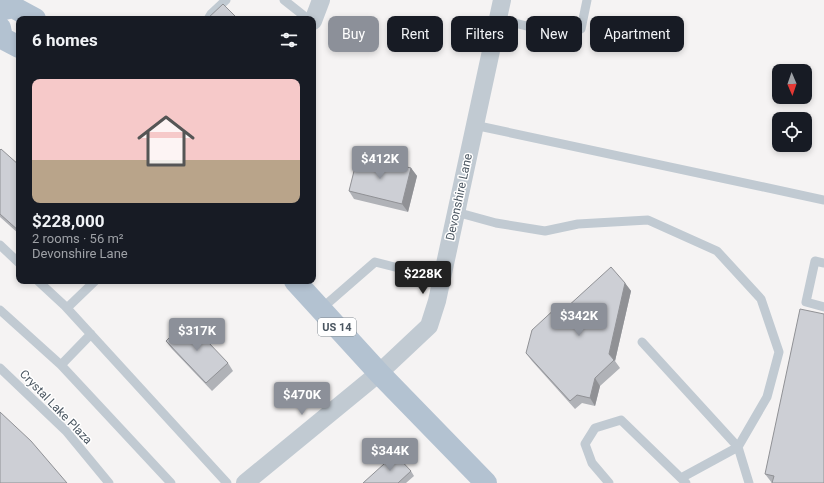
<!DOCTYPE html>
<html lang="en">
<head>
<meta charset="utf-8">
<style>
  body { margin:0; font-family:Roboto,sans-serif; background:#242831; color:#f1f3f6; height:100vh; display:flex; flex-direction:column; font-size:15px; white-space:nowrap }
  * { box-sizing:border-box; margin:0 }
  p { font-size:13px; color:#9ea1a6 }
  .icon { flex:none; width:22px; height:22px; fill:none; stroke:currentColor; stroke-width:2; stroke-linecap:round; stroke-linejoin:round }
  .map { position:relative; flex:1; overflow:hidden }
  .details { position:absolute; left:16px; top:16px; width:300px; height:268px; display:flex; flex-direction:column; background:#171b24; border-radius:8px; box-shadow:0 2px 6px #0003 }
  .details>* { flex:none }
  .hud { position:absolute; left:328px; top:16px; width:380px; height:36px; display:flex; gap:8px }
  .needle { width:26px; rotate:178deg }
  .buttons { position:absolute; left:772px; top:64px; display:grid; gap:8px }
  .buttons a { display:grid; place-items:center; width:40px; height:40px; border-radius:8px; background:#171b24; box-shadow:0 2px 6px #0003; font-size:20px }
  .price { position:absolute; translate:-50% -34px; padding:0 9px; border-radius:4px; background:#8c9099; color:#fff; font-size:13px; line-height:26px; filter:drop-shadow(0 1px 2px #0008) }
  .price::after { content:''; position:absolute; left:50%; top:24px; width:12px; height:9px; margin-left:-6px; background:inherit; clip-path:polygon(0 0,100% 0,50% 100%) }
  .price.on { background:#222; color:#fff }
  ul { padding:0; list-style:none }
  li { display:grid; align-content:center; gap:8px; height:212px; padding:0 16px }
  li span { display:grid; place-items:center; height:124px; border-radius:8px; color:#555 }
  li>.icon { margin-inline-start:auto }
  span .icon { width:72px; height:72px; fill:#fffc; stroke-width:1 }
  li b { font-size:17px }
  h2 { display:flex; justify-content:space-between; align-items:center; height:48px; padding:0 16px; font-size:17px }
  .pill { padding:0 14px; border-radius:8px; background:#171b24; box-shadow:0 2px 6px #0003; font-size:14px; line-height:36px }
  .pill.on { background:#8c9099; color:#fff }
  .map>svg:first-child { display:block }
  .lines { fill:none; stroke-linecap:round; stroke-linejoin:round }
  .service { stroke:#c1cad2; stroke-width:9 }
  .minor { stroke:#c1cad2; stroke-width:18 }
  .primary { stroke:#b3c2d1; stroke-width:22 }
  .wall { fill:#b0b2b7 }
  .shaded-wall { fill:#909195 }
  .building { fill:#cdcfd5; stroke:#909195 }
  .labels { text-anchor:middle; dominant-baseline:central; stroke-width:3; stroke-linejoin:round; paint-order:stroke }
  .shield { fill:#fff; stroke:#808990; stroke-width:1 }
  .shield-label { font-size:11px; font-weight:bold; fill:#4a5661 }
  .street-label { font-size:12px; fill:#4a5661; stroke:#fff }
</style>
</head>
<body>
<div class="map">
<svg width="824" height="483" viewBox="0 0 824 483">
  <rect width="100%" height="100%" fill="#f5f3f3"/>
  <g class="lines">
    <path class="service" d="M284 0 308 19
      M208 19 211 14 226 0
      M498 19 559 34 581 29 587 0
      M474 125 824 200
      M456 212 496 223 545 231 578 224 648 220 717 251 761 299 779 352 767 397 738 447 749 483
      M0 245 19 263
      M824 263 815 261 806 302 824 307
      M38 281 65 306 227 483
      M67 308 95 281
      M321 309 375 262 442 279
      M0 310 61 365 171 483
      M642 342 738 447 681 478
      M61 365 91 334
      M0 368 66 431 109 483
      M609 483 592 463 585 444 595 428 621 420 686 483"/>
    <path class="minor" d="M313 21 321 0
      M245 483 379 373 429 326 437 301 502 0"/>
    <path class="primary" d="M0 10 13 7 35 19
      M0 28 2 38 19 47
      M295 281 379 373 486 483"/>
  </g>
  <path class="wall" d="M0 150 19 165V234L0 217Z
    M411 168 417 176 408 212 354 199 349 191Z
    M625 283 631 291 615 361 620 368 600 386 595 406 582 403 575 409 532 361 526 353 566 308Z
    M166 341 228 363 233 371 212 391 172 349Z
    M411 471 414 476 406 483H363Z
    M765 474 824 483H772Z"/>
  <path class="shaded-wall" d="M411 168 417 176 408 212 402 204Z
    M625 283 631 291 615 361 609 354Z
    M595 378 600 386 595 406 590 398Z"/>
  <path class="building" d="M223 4 238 19H207Z
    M1 149 19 165V231L0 214V150Z
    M358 155 411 168 402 204 349 191Z
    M611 267 625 283 609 354 614 360 595 378 590 398 577 395 570 401 526 353 532 330 558 306 566 308Z
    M800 309 824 314V483H772L774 476 765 474Z
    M187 320 228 363 206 383 166 341Z
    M0 412 31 441 67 483H0Z
    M395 454 411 471 398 483H363Z"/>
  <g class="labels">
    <rect class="shield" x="318" y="318" width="38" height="18" rx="3"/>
    <g class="shield-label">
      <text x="337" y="327">US 14</text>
    </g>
    <g class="street-label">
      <text transform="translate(459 197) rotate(-78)">Devonshire Lane</text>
      <text transform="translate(56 407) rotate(46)">Crystal Lake Plaza</text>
    </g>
  </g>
</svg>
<div class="buttons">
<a><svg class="needle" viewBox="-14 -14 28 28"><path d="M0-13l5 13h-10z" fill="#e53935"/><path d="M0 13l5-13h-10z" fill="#9ea1a6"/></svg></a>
<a><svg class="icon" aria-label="locate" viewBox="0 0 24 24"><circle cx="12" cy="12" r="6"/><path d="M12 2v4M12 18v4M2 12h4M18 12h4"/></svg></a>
</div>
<b class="price" style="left:380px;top:180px">$412K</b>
<b class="price on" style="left:423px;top:295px">$228K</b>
<b class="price" style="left:579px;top:337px">$342K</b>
<b class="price" style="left:197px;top:352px">$317K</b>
<b class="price" style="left:302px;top:416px">$470K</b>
<b class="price" style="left:390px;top:472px">$344K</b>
<div class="hud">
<a class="pill on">Buy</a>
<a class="pill">Rent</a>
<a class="pill">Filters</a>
<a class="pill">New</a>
<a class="pill">Apartment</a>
</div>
<section class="details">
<h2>6 homes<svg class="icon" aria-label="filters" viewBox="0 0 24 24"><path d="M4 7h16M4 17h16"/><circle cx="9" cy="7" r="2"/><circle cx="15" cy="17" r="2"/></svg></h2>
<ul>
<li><span style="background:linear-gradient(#f6c9c9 65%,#b9a48a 0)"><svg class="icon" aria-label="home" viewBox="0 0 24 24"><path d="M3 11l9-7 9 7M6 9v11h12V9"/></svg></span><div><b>$228,000</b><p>2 rooms · 56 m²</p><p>Devonshire Lane</p></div></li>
</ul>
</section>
</div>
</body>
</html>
